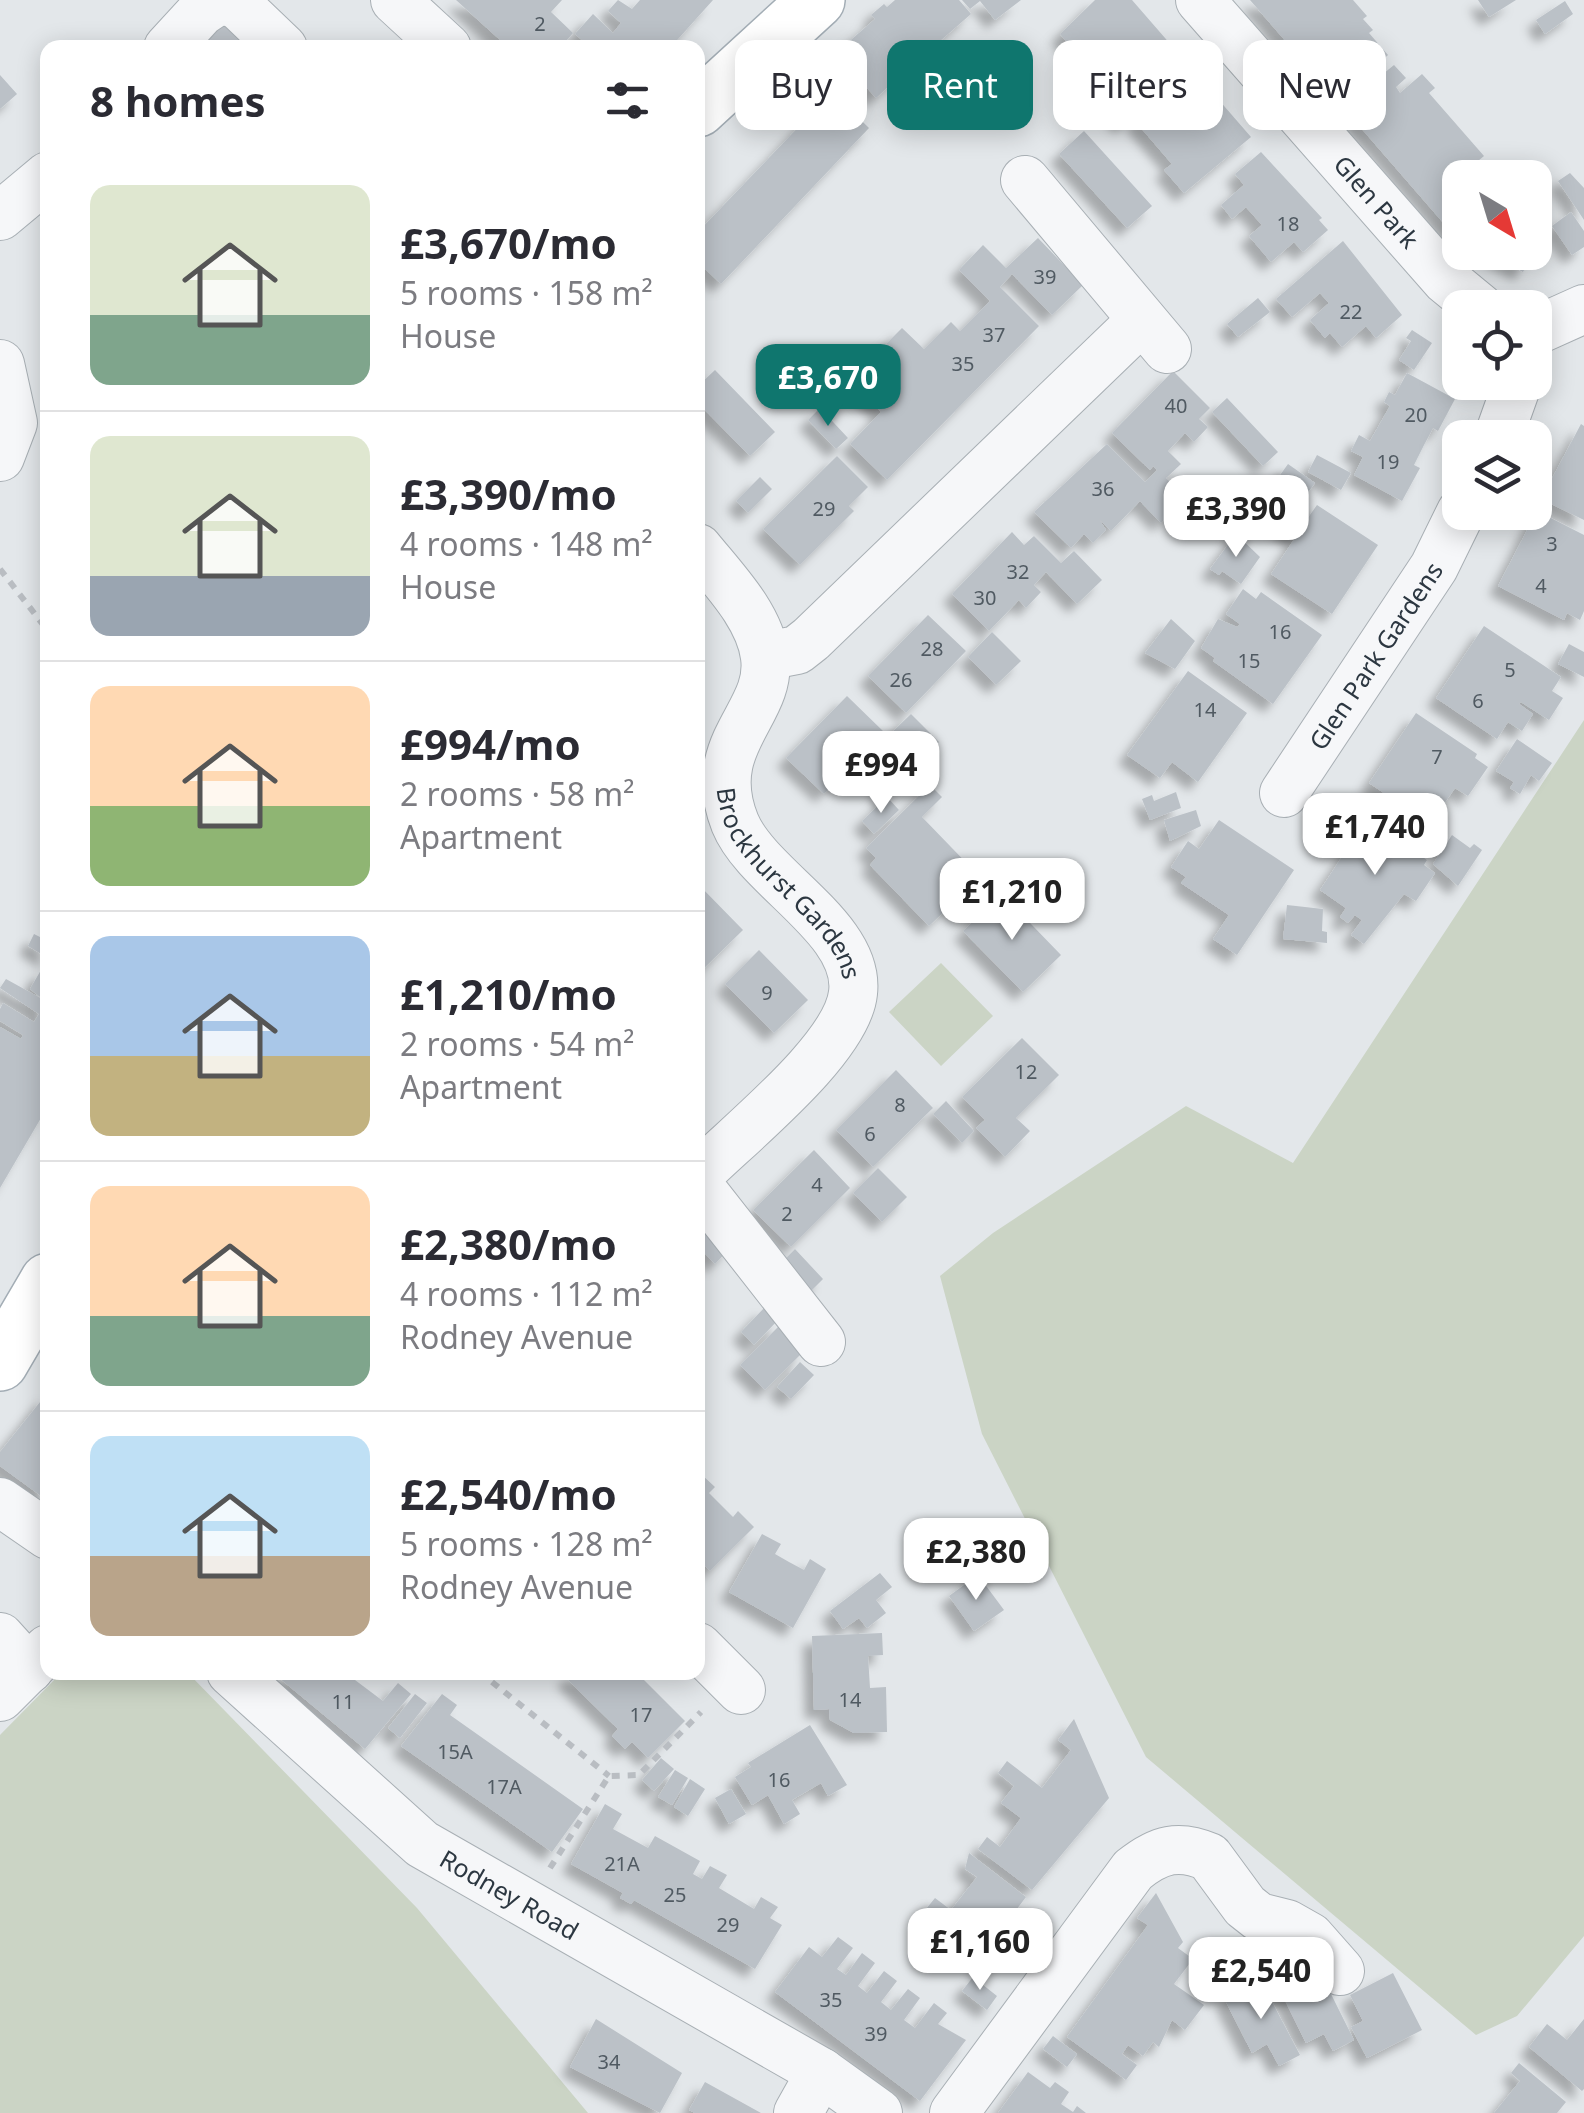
<!DOCTYPE html>
<html lang="en">
<head>
<meta charset="utf-8">
<style>
  body { margin:0; font-family:"Noto Sans",sans-serif; background:#f2f2f3; color:#2b2b33; height:100vh; display:flex; flex-direction:column; font-size:38px; white-space:nowrap }
  * { box-sizing:border-box; margin:0 }
  p { font-size:32px; color:#7c7c81 }
  .icon { flex:none; width:55px; height:55px; fill:none; stroke:currentColor; stroke-width:2; stroke-linecap:round; stroke-linejoin:round }
  .map { position:relative; flex:1; overflow:hidden }
  .side { position:absolute; left:40px; top:40px; width:665px; height:1640px; display:flex; flex-direction:column; background:#fff; border-radius:20px; box-shadow:0 5px 25px #0003 }
  .side>* { flex:none }
  .hud { position:absolute; left:735px; top:40px; width:698px; height:90px; display:flex; gap:20px }
  .needle { width:65px; rotate:142deg }
  .controls { position:absolute; left:1442px; top:160px; display:grid; gap:20px }
  .controls a { display:grid; place-items:center; width:110px; height:110px; border-radius:20px; background:#fff; box-shadow:0 5px 25px #0003; font-size:50px }
  .price { position:absolute; translate:-50% -85px; padding:0 22px; border-radius:20px; background:#fff; color:#222; font-size:32px; line-height:65px; filter:drop-shadow(0 2px 5px #0008) }
  .price::after { content:''; position:absolute; left:50%; top:60px; width:30px; height:22px; margin-left:-15px; background:inherit; clip-path:polygon(0 0,100% 0,50% 100%) }
  .price.on { background:#0f766e; color:#fff }
  ul { padding:0; list-style:none }
  li { display:flex; align-items:center; gap:30px; height:250px; padding:0 50px }
  li+li { border-top:2px solid #e1e1e2 }
  li span { display:grid; place-items:center; flex:none; width:280px; height:200px; border-radius:20px; color:#555 }
  li>.icon { margin-inline-start:auto }
  span .icon { width:120px; height:120px; fill:#fffc; stroke-width:1 }
  li b { font-size:42px }
  h2 { display:flex; justify-content:space-between; align-items:center; height:120px; padding:0 50px; font-size:42px }
  .pill { padding:0 35px; border-radius:20px; background:#fff; box-shadow:0 5px 25px #0003; font-size:35px; line-height:90px }
  .pill.on { background:#0f766e; color:#fff }
  .map>svg:first-child { display:block }
  .green { fill:#cbd4c5 }
  .building { fill:#bbc1c7; filter:url(#shadow) }
  .lines { fill:none; stroke-linecap:round; stroke-linejoin:round }
  .minor-casing { stroke:#a8afb4; stroke-width:50 }
  .major-casing { stroke:#a3adb5; stroke-width:58 }
  .path { stroke:#b9bdc2; stroke-width:6; stroke-dasharray:8 8; stroke-linecap:butt }
  .minor { stroke:#f6f7f9; stroke-width:48 }
  .major { stroke:#fff; stroke-width:55 }
  .labels { text-anchor:middle; dominant-baseline:central; stroke-width:8; stroke-linejoin:round; paint-order:stroke }
  .number-label { font-size:20px; fill:#505a62 }
  .street-label { font-size:25px; fill:#2c3741; stroke:#f3f6f8 }
</style>
</head>
<body>
<div class="map">
<svg width="1584" height="2113" viewBox="0 0 1584 2113">
  <defs>
    <filter id="shadow"><feDropShadow dx="-9" dy="9" stdDeviation="5" flood-color="#0004"/></filter>
  </defs>
  <rect width="100%" height="100%" fill="#e3e7ea"/>
  <path class="green" d="M1584 720V1936L1517 2016 1476 2035 1146 1757 982 1434 940 1276 993 1233 1186 1106 1293 1163Z
    M941 963 993 1016 941 1066 889 1012Z
    M61 1673H188L417 1908 588 2113H0V1735Z"/>
  <path class="building" d="M456 0H562L551 12 573 33 560 48H509Z
    M618 0 632 9 640 0H713L670 48H591L575 34 593 14 613 33 621 23 608 11Z
    M895 0H959L971 14 940 41 978 83 941 114 904 72 876 98 836 53 875 19 871 15 884 4 887 7Z
    M962 0H1021L995 20 980 1 970 9Z
    M1095 0H1132L1251 137 1184 193 1164 170 1172 164 1135 121 1142 114 1140 111 1123 125 1109 108 1125 94 1086 48 1078 55 1060 34Z
    M1250 0H1353L1367 16 1363 19 1373 30 1369 33 1388 55 1376 66 1383 74 1394 65 1406 78 1396 87 1400 93 1422 74 1435 88 1429 93 1484 156 1478 161 1493 178H1460V242Z
    M1478 0H1516L1489 17Z
    M1565 1 1573 14 1545 34 1536 20Z
    M224 21 254 48H201Z
    M0 75 17 94 0 109Z
    M832 92 869 128 721 284 698 262V232Z
    M1084 131 1152 206 1127 228 1059 154Z
    M1261 152 1322 218 1319 220 1328 230 1303 252 1294 242 1271 262 1249 236 1262 225 1246 207 1232 219 1221 205 1244 185 1235 174Z
    M1570 173 1584 188V220L1558 181Z
    M1571 212 1584 231V247L1572 255 1552 226Z
    M1038 238 1083 285 1052 315 1012 274 1000 287 1039 326 887 480 850 444 881 412 855 386 883 358 878 352 902 328 924 349 951 322 960 331 990 301 959 270 983 245 1006 268Z
    M1343 241 1402 315 1376 338 1366 326 1342 347 1330 333 1325 338 1310 320 1329 303 1320 293 1292 317 1276 299Z
    M1485 252H1533L1523 272Z
    M1258 298 1270 312 1238 337 1227 324Z
    M1412 330 1432 343 1414 370 1399 360 1411 341 1406 338Z
    M715 370 775 432 750 456 698 403V386Z
    M1173 371 1210 408 1199 419 1208 427 1194 442 1185 433 1168 451 1181 464 1166 478 1186 498 1161 523 1140 501 1111 531 1099 519 1106 530 1093 543 1084 534 1071 548 1034 512 1107 444 1145 482 1157 470 1153 466 1150 470 1112 433Z
    M1407 373 1455 399 1438 431 1433 428 1424 445 1414 465 1420 468 1402 501 1354 475 1363 457 1351 451 1359 435 1370 441 1390 406 1384 402 1389 392 1395 395Z
    M1227 398 1278 452 1263 466 1212 412Z
    M820 408 848 438 836 449 808 420Z
    M1581 424 1584 426V520L1541 499Z
    M1317 455 1351 473 1341 490 1308 472Z
    M837 456 868 487 849 506 854 511 800 565 763 529Z
    M1288 464 1315 483 1299 504 1273 485Z
    M760 477 772 489 748 513 736 501Z
    M1317 505 1378 545 1332 614 1271 574 1295 538 1280 528 1290 512 1305 522Z
    M1537 511 1584 535V611L1580 620 1567 613 1564 620 1498 586Z
    M1012 532 1024 545 1034 536 1061 563 1074 551 1102 580 1077 604 1046 572 1034 585 1041 592 1026 608 1019 600 989 631 952 594Z
    M1236 534 1260 557 1241 584 1222 571 1219 575 1210 569Z
    M1243 589 1256 599 1261 592 1322 635 1273 704 1213 661 1215 658 1201 648 1218 619 1237 627 1240 624 1226 614Z
    M928 615 966 651 906 713 868 676Z
    M1171 619 1195 641 1175 669 1145 653Z
    M1484 626 1561 677 1552 691 1563 698 1549 720 1521 702 1519 704 1533 714 1522 731 1508 722 1497 739 1436 698Z
    M992 632 1021 661 996 685 968 657Z
    M1569 644 1584 652V677L1558 664Z
    M1188 671 1247 713 1198 782 1172 762 1160 778 1127 755Z
    M847 696 884 732 824 794 786 758Z
    M1416 713 1477 754 1475 758 1488 767 1468 796 1455 788 1430 824 1369 783Z
    M911 714 939 742 914 767 886 738Z
    M1517 739 1552 763 1539 781 1531 775 1520 794 1510 788 1514 782 1496 771Z
    M930 785 942 797 922 817 980 877 929 926 870 865 876 858 866 848Z
    M1176 792 1181 808 1150 820 1142 799 1152 795 1154 801Z
    M887 797 899 810 874 834 862 821Z
    M1196 810 1201 826 1170 841 1164 820Z
    M1367 819 1427 860 1424 865 1435 873 1416 901 1404 894 1364 944 1351 935 1362 920 1355 915 1348 923 1340 917 1346 908 1320 890Z
    M1219 820 1294 870 1237 955 1213 939 1229 915 1181 883 1186 877 1171 867 1188 841 1199 849Z
    M1452 835 1470 848 1474 844 1482 850 1458 886 1433 864Z
    M698 884 743 930 698 974Z
    M1002 894 1061 955 1023 992 963 931Z
    M1287 905 1323 909 1322 931 1327 932V943L1283 939Z
    M34 934 48 941V958L28 946Z
    M759 950 808 1000 774 1033 725 984Z
    M41 970 48 974V1106L0 1188V1027L21 1039 23 1035 0 1021V1009L3 1003 34 1022 39 1014 0 988 6 979 44 1000 30 989Z
    M1022 1038 1059 1075 1016 1118 1030 1131 1005 1157 976 1128 985 1120 962 1097Z
    M896 1070 933 1108 873 1167 836 1130Z
    M946 1101 974 1131 962 1143 933 1114Z
    M814 1150 850 1188 791 1247 753 1210Z
    M878 1168 907 1197 882 1222 853 1193Z
    M705 1221 731 1247 715 1264 698 1246V1229Z
    M795 1249 823 1279 811 1291 782 1262Z
    M765 1307 778 1320 754 1345 741 1332Z
    M779 1326 804 1351 765 1390 740 1365Z
    M800 1362 814 1375 791 1399 777 1387Z
    M48 1392V1501L0 1466V1452Z
    M701 1474 715 1487 709 1493 733 1517 738 1511 754 1527 710 1571 698 1559Z
    M762 1534 781 1544 775 1554 789 1562 804 1570 810 1559 826 1569 793 1628 729 1592Z
    M880 1573 892 1587 876 1600 886 1613 867 1628 859 1618 843 1629 830 1611Z
    M978 1575 1004 1610 974 1631 949 1596Z
    M882 1633 883 1655 868 1656 870 1688 886 1687 887 1732 854 1733 830 1720 829 1709 814 1710 812 1636Z
    M272 1672H355L351 1677 383 1701 398 1683 411 1694 365 1749Z
    M572 1672H636L685 1721 648 1758 632 1742 625 1749 612 1736 618 1729 566 1678Z
    M415 1694 427 1703 400 1738 388 1728Z
    M442 1694 457 1705 450 1715 583 1809 552 1852 401 1746Z
    M1074 1719 1109 1798 1032 1890 978 1849 987 1837 1000 1847 1021 1818 1001 1803 1014 1786 998 1773 1007 1761 1042 1788 1071 1750 1058 1740Z
    M810 1725 847 1785 828 1796 821 1783 792 1800 800 1814 784 1824 768 1795 752 1805 735 1777 751 1767 748 1763Z
    M661 1758 674 1769 654 1791 642 1780Z
    M675 1770 688 1778 672 1805 658 1797Z
    M690 1779 705 1789 688 1816 674 1807Z
    M731 1789 746 1814 729 1824 715 1798Z
    M605 1804 622 1814 613 1829 648 1848 655 1836 700 1861 693 1874 702 1879 710 1866 727 1875 719 1888 754 1909 761 1897 778 1907 770 1918 782 1925 755 1969 634 1900 631 1904 620 1898 623 1893 571 1864Z
    M969 1853 1026 1897 983 1953 926 1909 935 1898 951 1910 977 1877 965 1869Z
    M1156 1893 1183 1942 1178 1948 1193 1959 1174 1984 1204 2005 1185 2030 1172 2020 1159 2047 1153 2042 1143 2056 1128 2045 1122 2054 1137 2065 1126 2080 1067 2037 1148 1925 1137 1918Z
    M838 1937 853 1948 837 1969 846 1975 862 1953 875 1963 858 1986 867 1993 884 1971 897 1981 881 2002 891 2010 908 1989 920 1998 904 2020 915 2028 934 2003 947 2013 938 2024 966 2040 920 2101 775 1992 809 1947 822 1957Z
    M1318 1968 1354 2040 1333 2051 1324 2034 1306 2043 1279 1988Z
    M1393 1973 1422 2030 1367 2058 1351 2027 1363 2021 1350 1995Z
    M973 1977 997 1996 987 2010 962 1991Z
    M1260 1979 1300 2055 1279 2066 1267 2044 1252 2053 1224 1998Z
    M596 2019 682 2073 660 2113 570 2067Z
    M1584 2019V2089L1582 2091 1529 2047 1547 2024 1567 2040Z
    M1053 2036 1077 2054 1067 2067 1043 2049Z
    M1519 2063 1566 2102 1557 2113H1494L1520 2081 1511 2073Z
    M1028 2072 1050 2088 1055 2082 1069 2092 1061 2104 1073 2112 1077 2106 1086 2113H998Z
    M705 2082 761 2113H695L689 2110Z"/>
  <g class="lines">
    <g class="minor-casing">
      <g id="minor">
        <path d="M225 0 239 6 283 48"/>
        <path d="M395 0 447 48"/>
        <path id="s1" d="M1200 0 1446 280 1480 308"/>
        <path d="M168 48 201 12 219 0"/>
        <path d="M1025 180 1167 349"/>
        <path d="M0 216 48 176"/>
        <path d="M1535 331 1584 309"/>
        <path d="M0 364 13 423 0 457"/>
        <path d="M1498 438 1518 382"/>
        <path id="s2" d="M698 548C723 579 760 616 765 657 773 714 703 743 735 823 758 879 861 928 853 993 847 1049 739 1134 698 1175"/>
        <path d="M766 656 797 650 811 639 1142 320"/>
        <path id="s3" d="M1284 793 1434 567 1461 512"/>
        <path d="M698 1185 821 1342"/>
        <path d="M0 1502 48 1535"/>
        <path d="M0 1637 29 1669"/>
        <path d="M698 1647 741 1690"/>
        <path id="s4" d="M231 1672 422 1844 821 2072 878 2113"/>
        <path d="M0 1697 48 1649"/>
        <path d="M798 2113 821 2072"/>
        <path d="M954 2113 1133 1870C1159 1849 1179 1844 1209 1857L1245 1906 1259 1917 1287 1924 1310 1937 1340 1971"/>
      </g>
    </g>
    <g class="major-casing">
      <path id="major" d="M698 109 817 0
        M0 1363 48 1281"/>
    </g>
    <path class="path" d="M0 569 48 631
      M492 1682 609 1776
      M550 1868 609 1776 639 1775 701 1712"/>
    <use href="#minor" class="minor"/>
    <use href="#major" class="major"/>
  </g>
  <g class="labels">
    <g class="number-label">
      <text x="540" y="23">2</text>
      <text x="1288" y="223">18</text>
      <text x="1045" y="276">39</text>
      <text x="1351" y="311">22</text>
      <text x="994" y="334">37</text>
      <text x="963" y="363">35</text>
      <text x="1176" y="405">40</text>
      <text x="1416" y="414">20</text>
      <text x="1388" y="461">19</text>
      <text x="1103" y="488">36</text>
      <text x="824" y="508">29</text>
      <text x="1552" y="543">3</text>
      <text x="1018" y="571">32</text>
      <text x="1541" y="585">4</text>
      <text x="985" y="597">30</text>
      <text x="1280" y="631">16</text>
      <text x="932" y="648">28</text>
      <text x="1249" y="660">15</text>
      <text x="1510" y="669">5</text>
      <text x="901" y="679">26</text>
      <text x="1478" y="700">6</text>
      <text x="1205" y="709">14</text>
      <text x="1437" y="756">7</text>
      <text x="767" y="992">9</text>
      <text x="1026" y="1071">12</text>
      <text x="900" y="1104">8</text>
      <text x="870" y="1133">6</text>
      <text x="817" y="1184">4</text>
      <text x="787" y="1213">2</text>
      <text x="850" y="1699">14</text>
      <text x="343" y="1701">11</text>
      <text x="641" y="1714">17</text>
      <text x="455" y="1751">15A</text>
      <text x="779" y="1779">16</text>
      <text x="504" y="1786">17A</text>
      <text x="622" y="1863">21A</text>
      <text x="675" y="1894">25</text>
      <text x="728" y="1924">29</text>
      <text x="831" y="1999">35</text>
      <text x="876" y="2033">39</text>
      <text x="609" y="2061">34</text>
    </g>
    <g class="street-label">
      <text stroke="none"><textPath href="#s1" startOffset="268">Glen Park</textPath></text>
      <text stroke="none"><textPath href="#s3" startOffset="165">Glen Park Gardens</textPath></text>
      <text stroke="none"><textPath href="#s2" startOffset="385">Brockhurst Gardens</textPath></text>
      <text stroke="none"><textPath href="#s4" startOffset="358">Rodney Road</textPath></text>
    </g>
  </g>
</svg>
<div class="controls">
<a><svg class="needle" viewBox="-14 -14 28 28"><path d="M0-13l5 13h-10z" fill="#e53935"/><path d="M0 13l5-13h-10z" fill="#7c7c81"/></svg></a>
<a><svg class="icon" aria-label="locate" viewBox="0 0 24 24"><circle cx="12" cy="12" r="6"/><path d="M12 2v4M12 18v4M2 12h4M18 12h4"/></svg></a>
<a><svg class="icon" aria-label="layers" viewBox="0 0 24 24"><path d="M12 4l9 5-9 5-9-5zM3 14l9 5 9-5"/></svg></a>
</div>
<b class="price on" style="left:828px;top:429px">£3,670</b>
<b class="price" style="left:1236px;top:560px">£3,390</b>
<b class="price" style="left:881px;top:816px">£994</b>
<b class="price" style="left:1375px;top:878px">£1,740</b>
<b class="price" style="left:1012px;top:943px">£1,210</b>
<b class="price" style="left:976px;top:1603px">£2,380</b>
<b class="price" style="left:980px;top:1993px">£1,160</b>
<b class="price" style="left:1261px;top:2022px">£2,540</b>
<div class="hud">
<a class="pill">Buy</a>
<a class="pill on">Rent</a>
<a class="pill">Filters</a>
<a class="pill">New</a>
</div>
<section class="side">
<h2>8 homes<svg class="icon" aria-label="filters" viewBox="0 0 24 24"><path d="M4 7h16M4 17h16"/><circle cx="9" cy="7" r="2"/><circle cx="15" cy="17" r="2"/></svg></h2>
<ul>
<li><span style="background:linear-gradient(#dfe7d0 65%,#7fa58c 0)"><svg class="icon" aria-label="home" viewBox="0 0 24 24"><path d="M3 11l9-7 9 7M6 9v11h12V9"/></svg></span><div><b>£3,670/mo</b><p>5 rooms · 158 m²</p><p>House</p></div></li>
<li><span style="background:linear-gradient(#dfe7d0 70%,#9aa5b1 0)"><svg class="icon" aria-label="home" viewBox="0 0 24 24"><path d="M3 11l9-7 9 7M6 9v11h12V9"/></svg></span><div><b>£3,390/mo</b><p>4 rooms · 148 m²</p><p>House</p></div></li>
<li><span style="background:linear-gradient(#ffd9b3 60%,#8fb573 0)"><svg class="icon" aria-label="home" viewBox="0 0 24 24"><path d="M3 11l9-7 9 7M6 9v11h12V9"/></svg></span><div><b>£994/mo</b><p>2 rooms · 58 m²</p><p>Apartment</p></div></li>
<li><span style="background:linear-gradient(#a9c7e8 60%,#c2b280 0)"><svg class="icon" aria-label="home" viewBox="0 0 24 24"><path d="M3 11l9-7 9 7M6 9v11h12V9"/></svg></span><div><b>£1,210/mo</b><p>2 rooms · 54 m²</p><p>Apartment</p></div></li>
<li><span style="background:linear-gradient(#ffd9b3 65%,#7fa58c 0)"><svg class="icon" aria-label="home" viewBox="0 0 24 24"><path d="M3 11l9-7 9 7M6 9v11h12V9"/></svg></span><div><b>£2,380/mo</b><p>4 rooms · 112 m²</p><p>Rodney Avenue</p></div></li>
<li><span style="background:linear-gradient(#bfe0f5 60%,#b9a48a 0)"><svg class="icon" aria-label="home" viewBox="0 0 24 24"><path d="M3 11l9-7 9 7M6 9v11h12V9"/></svg></span><div><b>£2,540/mo</b><p>5 rooms · 128 m²</p><p>Rodney Avenue</p></div></li>
</ul>
</section>
</div>
</body>
</html>
